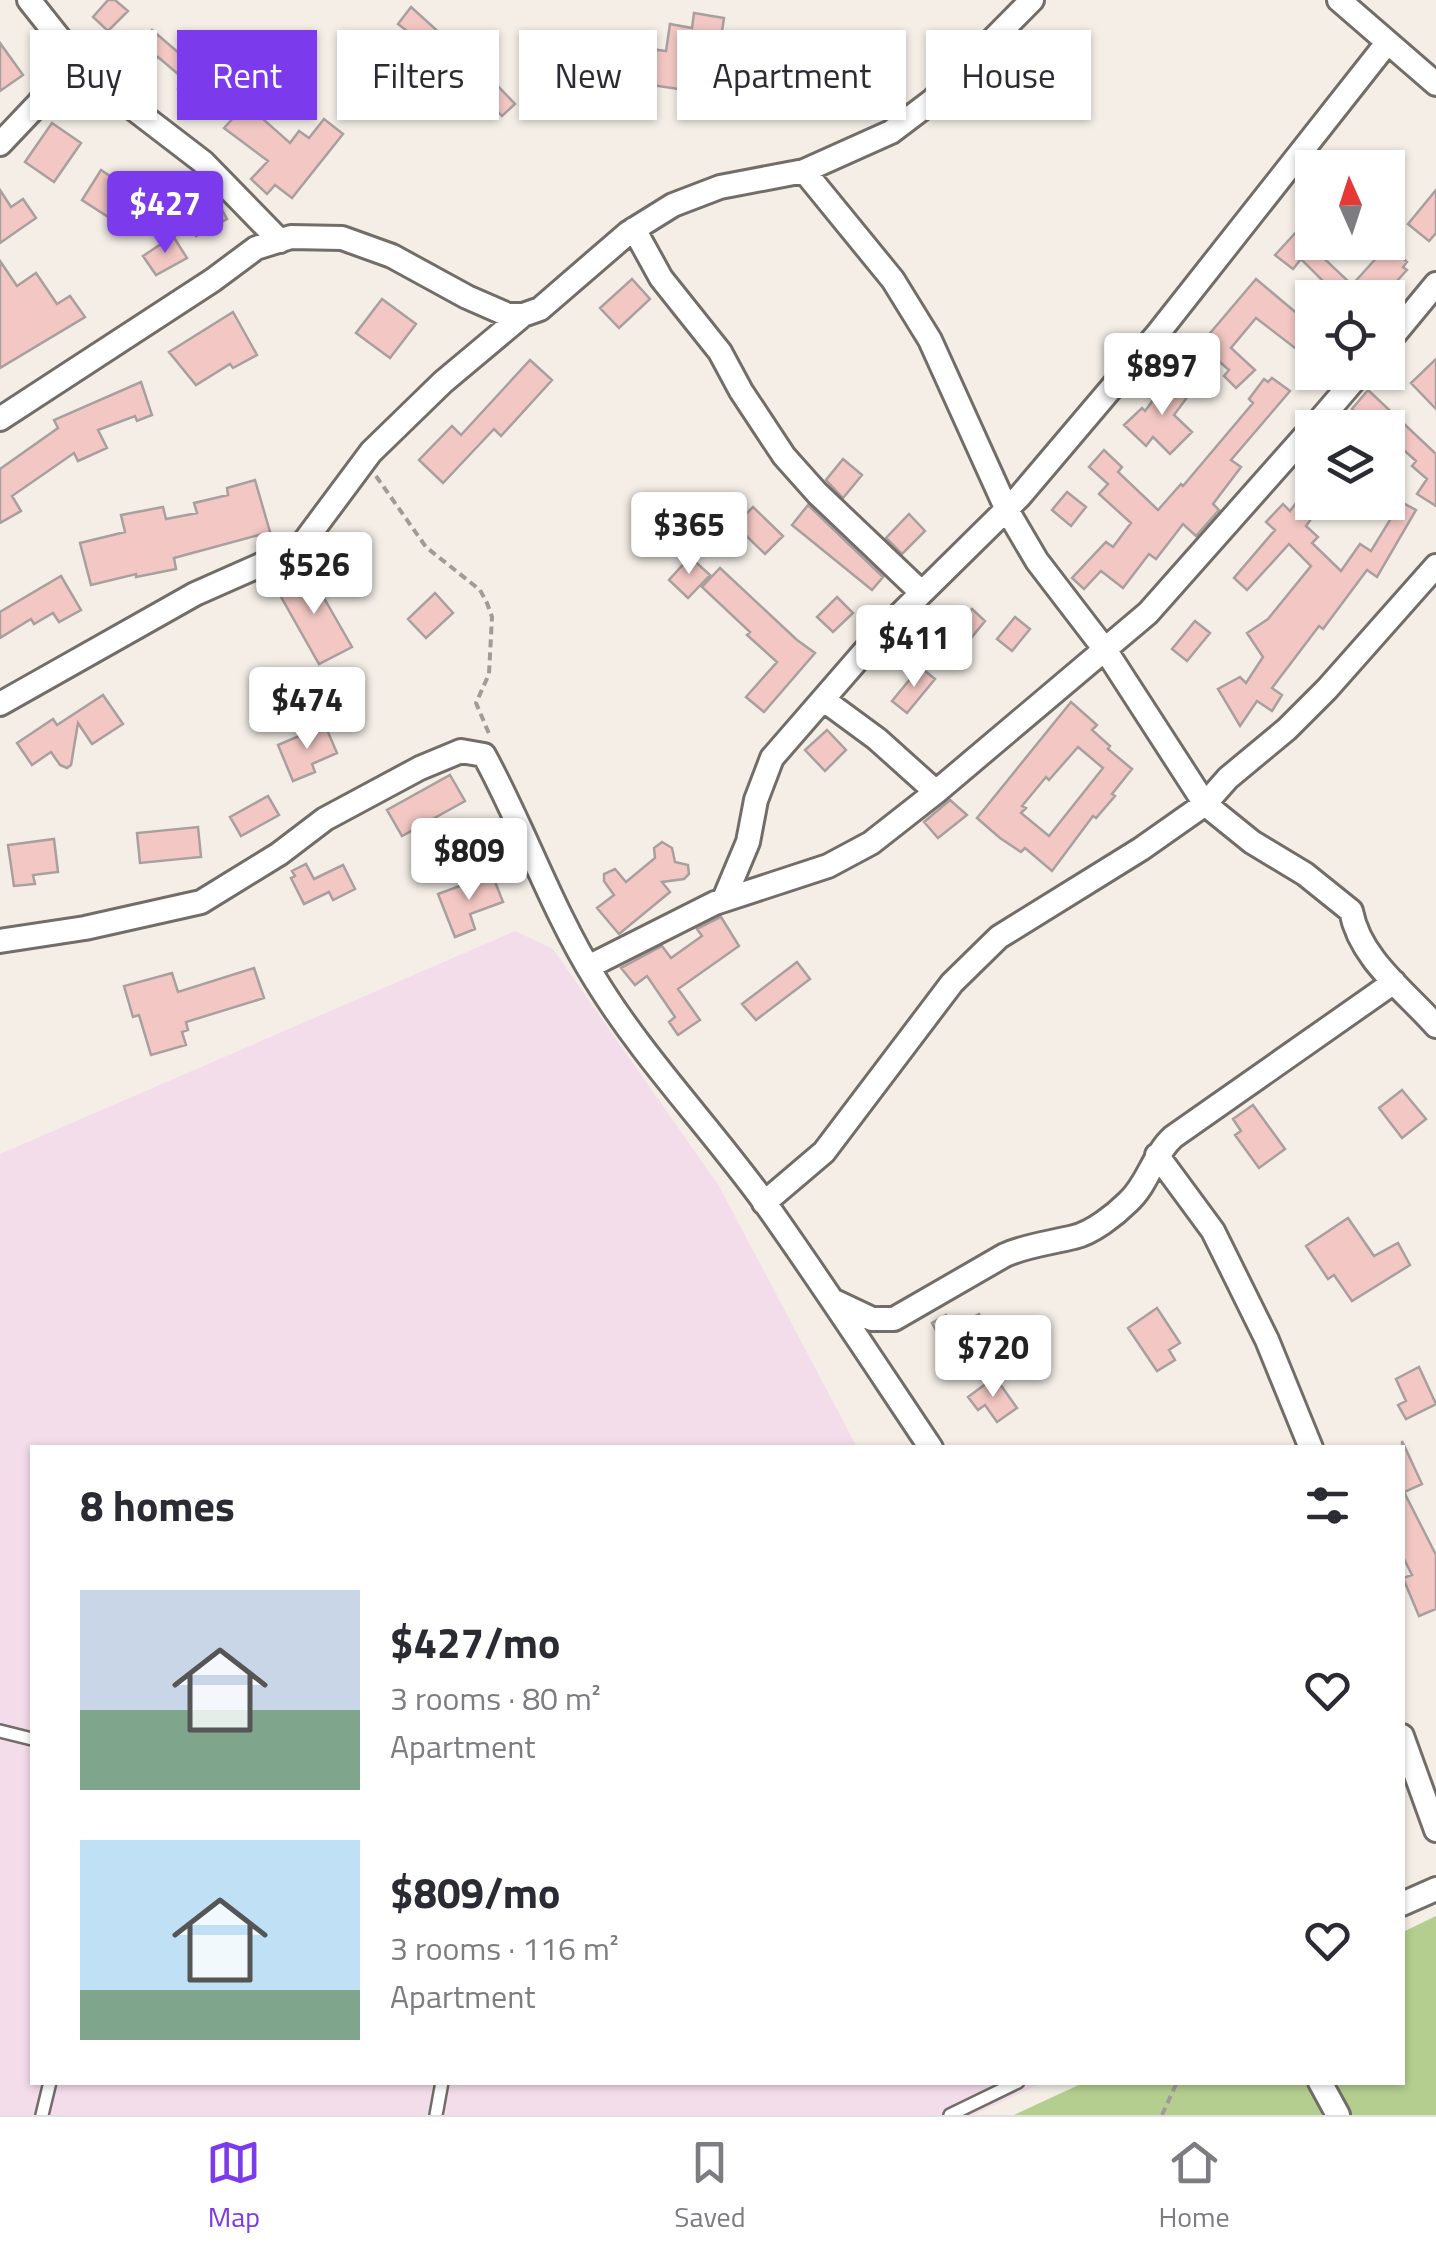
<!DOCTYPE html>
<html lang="en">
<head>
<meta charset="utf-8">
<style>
  body { margin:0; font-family:"Titillium Web",sans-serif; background:#f7f7f7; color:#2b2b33; height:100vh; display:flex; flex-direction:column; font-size:38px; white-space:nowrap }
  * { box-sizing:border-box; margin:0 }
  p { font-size:32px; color:#7c7c81 }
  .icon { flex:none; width:55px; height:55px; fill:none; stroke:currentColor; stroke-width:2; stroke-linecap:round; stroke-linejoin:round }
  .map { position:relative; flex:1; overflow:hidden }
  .panel { position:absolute; left:30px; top:1445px; width:1375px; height:640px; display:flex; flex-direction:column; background:#fff; border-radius:0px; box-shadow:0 2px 8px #0004 }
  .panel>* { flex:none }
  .hud { position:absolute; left:30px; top:30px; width:1378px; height:90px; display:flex; gap:20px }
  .needle { width:65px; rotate:357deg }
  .controls { position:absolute; left:1295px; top:150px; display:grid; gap:20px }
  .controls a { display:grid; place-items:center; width:110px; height:110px; border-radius:0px; background:#fff; box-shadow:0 2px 8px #0004; font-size:50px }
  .price { position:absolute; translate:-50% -85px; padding:0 22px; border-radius:10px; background:#fff; color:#222; font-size:32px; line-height:65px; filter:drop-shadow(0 2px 5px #0008) }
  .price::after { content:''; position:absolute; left:50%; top:60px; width:30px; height:22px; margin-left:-15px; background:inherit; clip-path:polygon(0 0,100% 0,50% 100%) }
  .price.selected { background:#7c3aed; color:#fff }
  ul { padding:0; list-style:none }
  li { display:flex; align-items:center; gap:30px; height:250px; padding:0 50px }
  li span { display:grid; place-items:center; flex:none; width:280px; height:200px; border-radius:0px; color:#555 }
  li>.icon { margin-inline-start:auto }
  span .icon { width:120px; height:120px; fill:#fffc; stroke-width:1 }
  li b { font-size:42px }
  h2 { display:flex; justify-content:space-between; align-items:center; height:120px; padding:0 50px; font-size:42px }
  .chip { padding:0 35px; border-radius:0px; background:#fff; box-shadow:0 2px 8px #0004; font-size:35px; line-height:90px }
  .chip.selected { background:#7c3aed; color:#fff }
  .menu { display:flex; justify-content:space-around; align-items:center; height:140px; border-top:2px solid #e1e1e2; background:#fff; font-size:28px; color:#7c7c81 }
  .menu a { display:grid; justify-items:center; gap:5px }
  .menu .selected { color:#7c3aed }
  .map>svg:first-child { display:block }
  .education { fill:#f4ddeb }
  .green { fill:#b3ce8f }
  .building { fill:#f3c8c4; stroke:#a89f9e; stroke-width:2.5; fill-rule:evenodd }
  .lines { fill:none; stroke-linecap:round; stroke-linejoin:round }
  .lane-casing { stroke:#726d68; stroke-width:16 }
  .street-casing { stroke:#726d68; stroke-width:28 }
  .path { stroke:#a09b96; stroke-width:4; stroke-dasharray:8 5; stroke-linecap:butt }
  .lane { stroke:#fff; stroke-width:11 }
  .street { stroke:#fff; stroke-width:22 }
</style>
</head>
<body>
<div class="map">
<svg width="1436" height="2115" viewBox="0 0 1436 2115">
  <rect width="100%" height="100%" fill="#f4eee7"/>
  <path class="education" d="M515 931 553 949 719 1186 857 1447 32 1448V2082L1042 2083 974 2115H0V1154Z"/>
  <path class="green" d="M1436 1916V2115H1014L1083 2083 1402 2082 1403 1932Z"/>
  <path class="building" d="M108 0H115L128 11 108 31 93 17Z
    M411 7 474 64 461 79 439 60 441 57 398 24Z
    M694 13 724 18 718 58 739 61 733 97 638 83 643 48 666 51 670 24 692 28Z
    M152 30 214 83 195 103 178 89 185 80 158 57 150 66 135 51Z
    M0 43 23 75 0 91Z
    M495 83 515 104 502 116 482 95Z
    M246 104 290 143 299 131 309 138 324 119 343 134 292 198 275 185 267 194 251 179 268 161 224 128Z
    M52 123 81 143 54 182 25 162Z
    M101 170 135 193 116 222 82 200Z
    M0 190 11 207 23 199 36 218 0 243Z
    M1436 190V233L1429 241 1408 224Z
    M213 194 227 219 196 236 182 211Z
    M1312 215V247L1352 285 1388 245 1407 262 1403 267 1407 270 1381 298H1340L1301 259 1293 269 1275 255Z
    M173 236 187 258 156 275 143 256Z
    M0 261 17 286 36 273 57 304 70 296 85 317 0 368Z
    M632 279 650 299 619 328 600 308Z
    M1256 279 1312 326V361L1256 318 1231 348 1255 370 1236 388 1224 376 1229 370 1200 345Z
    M382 299 416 324 390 358 356 333Z
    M233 312 257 355 233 368 230 364 196 385 169 352Z
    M1436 359V409L1411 383Z
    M530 360 552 380 501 436 494 429 443 483 419 460 452 426 461 435Z
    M1170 377 1191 392 1174 415 1192 432 1170 454 1153 437 1146 446 1124 425 1142 408 1145 411Z
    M1272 378 1290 391 1231 460 1241 467 1213 504 1219 510 1196 536 1183 524 1156 559 1149 554 1123 588 1101 571 1084 589 1072 578 1106 542 1113 547 1131 523 1099 494 1108 484 1089 467 1104 450 1122 467 1118 472 1158 510 1181 484 1183 486 1253 403 1249 399 1264 379 1268 382Z
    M141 382 152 415 137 421 135 416 98 430 107 448 78 461 74 453 12 496 21 511 0 523V469L58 428 54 420Z
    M1368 390 1436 454V506L1417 494 1427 479 1412 466 1416 461 1388 436V428H1372L1352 409Z
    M843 459 862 475 843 498 826 480Z
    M255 480 270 532 174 558 176 569 136 577V574L91 585 80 543 125 532 121 515 163 507 166 519 197 513 194 503 228 495 227 488Z
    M1312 482V502H1323L1306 526 1318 537 1312 543 1341 571 1360 544 1371 551 1401 502 1416 510 1377 577 1367 570 1323 629 1319 626 1272 688 1282 695 1272 711 1257 701 1240 726 1218 689 1240 677 1246 683 1263 657 1247 633 1268 619 1311 566 1289 544 1247 590 1234 578 1275 530 1266 522 1283 504 1290 511Z
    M1067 492 1086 507 1071 526 1052 510Z
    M808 505 883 577 872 590 792 525Z
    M753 507 783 536 765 554 735 525Z
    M909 514 925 531 902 554 886 538Z
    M690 557 710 575 688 598 669 580Z
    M720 568 797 640 815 653 764 712 746 697 777 662 747 635 750 632 702 587Z
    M308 570 352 647 319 664 276 588Z
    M61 576 81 610 59 622 53 613 34 624 31 619 0 638V612Z
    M435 593 453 613 426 638 408 619Z
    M837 597 853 613 833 632 817 617Z
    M972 609 985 621 967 643 953 631Z
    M1015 617 1030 629 1012 651 997 639Z
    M1195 621 1210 633 1187 661 1172 649Z
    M920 667 935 679 907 713 892 701Z
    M103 695 123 724 92 744 78 723 71 765 67 768 60 765 51 752 32 765 17 743 53 719 57 725Z
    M1071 702 1097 725 1092 730 1110 746 1108 749 1132 769 1112 794 1115 796 1096 818 1093 816 1052 871 1025 848 1021 852 1000 838 977 818ZM1078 747 1103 768 1049 836 1021 813 1026 808 1022 806 1046 777 1049 780Z
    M325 725 337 753 312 764 315 772 293 781 278 745Z
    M827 730 846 750 825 771 805 750Z
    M450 775 465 801 402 836 387 810Z
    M268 796 279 815 241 836 230 817Z
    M950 800 967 815 938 838 924 822Z
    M198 827 201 857 140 863 137 833Z
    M54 839 58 872 33 875 35 884 14 886 8 845Z
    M662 842 672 848 675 862 688 865 689 874 684 879 662 882 670 892 619 934 597 908 614 895 604 881V874L615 869 626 882 655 858 654 848Z
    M306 864 314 879 343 865 355 889 333 900 329 892 304 904 291 878 295 876 292 871Z
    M492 874 503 902 470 914 475 929 455 937 438 894Z
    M721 917 739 946 678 989 700 1020 678 1035 669 1022 675 1017 647 976 635 985 621 968 662 946 671 958 702 936 697 929Z
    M797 962 810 979 756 1020 742 1004Z
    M254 968 264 998 186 1022 188 1030 182 1032 186 1045 151 1055 139 1015 133 1017 124 986 172 973 178 992Z
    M1402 1090 1426 1119 1402 1138 1379 1108Z
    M1253 1105 1285 1149 1259 1168 1235 1135 1241 1131 1233 1119Z
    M1348 1218 1374 1256 1398 1243 1410 1265 1352 1301 1334 1275 1328 1279 1306 1246Z
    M1157 1308 1180 1343 1169 1350 1175 1360 1157 1371 1128 1328Z
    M979 1314 995 1344 989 1348 993 1355 976 1364 972 1358 956 1367 932 1323 946 1315 953 1328Z
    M1419 1367 1436 1404 1406 1419 1398 1405 1406 1401 1396 1379Z
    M995 1377 1017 1408 997 1422 985 1405 978 1410 968 1397Z
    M1402 1441 1422 1484 1404 1492 1436 1555V1609L1419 1616 1403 1578 1412 1575 1402 1555Z"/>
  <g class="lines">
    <g class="lane-casing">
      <path id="lane" d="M0 1731 32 1739
        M42 2115 50 2082
        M436 2115 442 2082
        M950 2115 1018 2082"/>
    </g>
    <g class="street-casing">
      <path id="street" d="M29 0 75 58 100 83 203 162 280 241
        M1339 0 1436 84
        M0 144 38 104 75 58
        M804 171 893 280 930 340 1007 510 1037 561 1106 651 1205 804 1252 842 1305 874 1351 911C1360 959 1405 991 1436 1026
        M634 229 661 278 720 352 741 391 784 456 817 493 921 592
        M1388 342 1436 284
        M0 419 213 280 256 248 291 237 342 238 392 256 467 297 508 315H523L540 309 628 233 673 205 720 187 804 171 891 132 932 101 1032 0
        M1313 428 1361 372
        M824 700 877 739 936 792
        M0 704 195 594 283 555 304 542 371 452 443 382 523 315
        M724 899 748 842 756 800 772 758 878 636 1020 496 1159 332 1387 43
        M0 941 85 928 201 902 279 854 325 819 420 768 461 751 484 755C524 828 551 908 595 979 644 1059 710 1127 765 1203 822 1283 876 1366 931 1448
        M588 967 715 903 828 866 871 843 936 792 1148 613 1312 428
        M1157 1155 1213 1231 1267 1340 1311 1448
        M764 1203 824 1152 952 983 999 937 1141 849 1205 804 1228 778 1287 729 1327 689 1436 566
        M834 1301 872 1319H894L1005 1255C1028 1245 1050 1243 1074 1237 1092 1233 1115 1215 1128 1202 1148 1184 1153 1155 1173 1137L1394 982
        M1402 1736 1436 1830
        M1402 1904 1436 1889
        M1320 2082 1338 2115"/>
    </g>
    <path class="path" d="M376 476 426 547 480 590 487 603 492 617 489 674 476 703 490 736
      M1162 2115 1177 2082"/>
    <use href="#lane" class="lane"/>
    <use href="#street" class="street"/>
  </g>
</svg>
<div class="controls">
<a><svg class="needle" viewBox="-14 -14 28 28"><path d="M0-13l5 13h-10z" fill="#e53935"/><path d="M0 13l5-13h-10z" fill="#7c7c81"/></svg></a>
<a><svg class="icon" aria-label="locate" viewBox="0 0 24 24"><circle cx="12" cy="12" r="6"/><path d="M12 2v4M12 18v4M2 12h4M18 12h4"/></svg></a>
<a><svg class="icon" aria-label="layers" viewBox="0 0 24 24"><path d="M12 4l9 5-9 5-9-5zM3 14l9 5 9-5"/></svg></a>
</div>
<b class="price selected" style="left:165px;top:256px">$427</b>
<b class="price" style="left:1162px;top:418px">$897</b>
<b class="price" style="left:689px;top:577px">$365</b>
<b class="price" style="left:314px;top:617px">$526</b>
<b class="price" style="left:914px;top:690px">$411</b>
<b class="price" style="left:307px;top:752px">$474</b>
<b class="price" style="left:469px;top:903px">$809</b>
<b class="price" style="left:993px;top:1400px">$720</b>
<div class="hud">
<a class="chip">Buy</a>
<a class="chip selected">Rent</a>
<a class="chip">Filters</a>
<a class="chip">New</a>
<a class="chip">Apartment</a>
<a class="chip">House</a>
</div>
<section class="panel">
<h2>8 homes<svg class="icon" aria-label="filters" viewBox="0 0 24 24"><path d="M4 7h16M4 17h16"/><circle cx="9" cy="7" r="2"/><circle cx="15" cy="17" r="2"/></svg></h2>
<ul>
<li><span style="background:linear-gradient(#c9d6e8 60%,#7fa58c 0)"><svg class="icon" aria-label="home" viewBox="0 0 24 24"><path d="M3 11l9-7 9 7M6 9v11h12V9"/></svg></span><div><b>$427/mo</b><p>3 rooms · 80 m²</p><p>Apartment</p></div><svg class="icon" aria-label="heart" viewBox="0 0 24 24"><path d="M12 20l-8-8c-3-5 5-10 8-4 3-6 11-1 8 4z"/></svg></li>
<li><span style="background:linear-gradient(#bfe0f5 75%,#7fa58c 0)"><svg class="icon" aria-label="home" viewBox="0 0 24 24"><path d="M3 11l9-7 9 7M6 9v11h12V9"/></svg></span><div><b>$809/mo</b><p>3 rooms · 116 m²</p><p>Apartment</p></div><svg class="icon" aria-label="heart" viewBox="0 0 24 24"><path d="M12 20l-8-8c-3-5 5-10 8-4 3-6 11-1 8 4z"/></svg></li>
</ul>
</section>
</div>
<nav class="menu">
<a class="selected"><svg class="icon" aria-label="map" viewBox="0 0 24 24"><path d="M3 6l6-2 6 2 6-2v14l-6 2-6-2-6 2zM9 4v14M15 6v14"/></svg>Map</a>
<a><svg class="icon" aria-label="saved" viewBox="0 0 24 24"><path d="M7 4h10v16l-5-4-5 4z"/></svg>Saved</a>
<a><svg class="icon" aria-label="home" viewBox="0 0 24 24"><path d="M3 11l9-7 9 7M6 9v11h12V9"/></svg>Home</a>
</nav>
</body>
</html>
